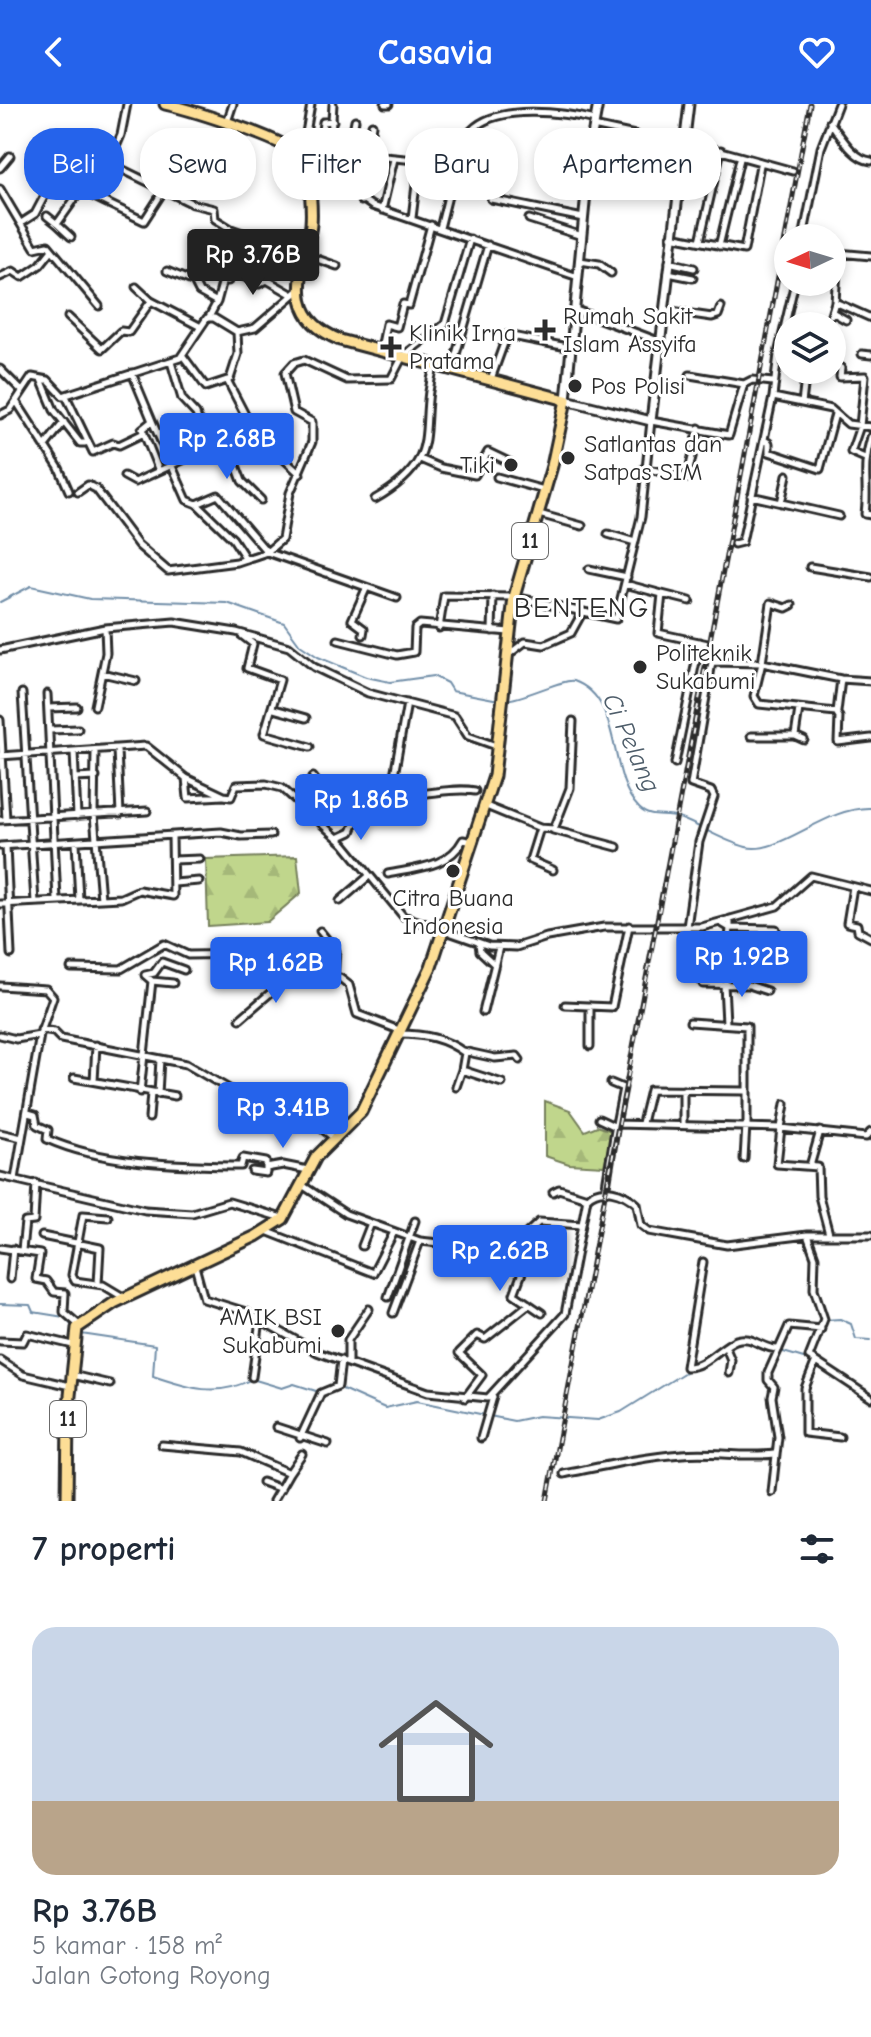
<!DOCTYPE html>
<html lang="id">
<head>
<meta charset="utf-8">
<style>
  body { margin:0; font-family:"Comic Neue",sans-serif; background:#f2f2f3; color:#1f2937; height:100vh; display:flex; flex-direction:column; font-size:30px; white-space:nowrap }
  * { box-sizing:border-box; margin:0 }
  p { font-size:26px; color:#747a83 }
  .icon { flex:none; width:44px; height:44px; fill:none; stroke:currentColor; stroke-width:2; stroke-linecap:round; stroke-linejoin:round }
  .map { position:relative; height:1397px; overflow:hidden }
  .details { display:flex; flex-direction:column; background:#fff; flex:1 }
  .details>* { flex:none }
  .banner { position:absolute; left:24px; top:24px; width:824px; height:72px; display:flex; gap:16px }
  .needle { width:52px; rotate:266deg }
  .tools { position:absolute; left:774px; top:120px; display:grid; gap:16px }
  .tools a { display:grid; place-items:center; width:72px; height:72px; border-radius:50%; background:#fff; box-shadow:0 4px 12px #0003; font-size:40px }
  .price { position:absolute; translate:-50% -68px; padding:0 18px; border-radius:8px; background:#2563eb; color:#fff; font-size:26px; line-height:52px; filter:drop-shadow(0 2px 4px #0008) }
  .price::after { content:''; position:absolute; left:50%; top:48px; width:24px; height:18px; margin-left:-12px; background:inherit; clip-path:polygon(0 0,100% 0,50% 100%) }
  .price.active { background:#222; color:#fff }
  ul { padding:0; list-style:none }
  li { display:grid; align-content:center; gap:16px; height:424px; padding:0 32px }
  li+li { border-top:2px solid #e0e1e3 }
  li span { display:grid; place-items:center; height:248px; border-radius:24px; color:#555 }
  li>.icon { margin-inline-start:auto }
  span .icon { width:144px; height:144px; fill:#fffc; stroke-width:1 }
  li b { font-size:34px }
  h2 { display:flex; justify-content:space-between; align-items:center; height:96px; padding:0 32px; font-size:34px }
  .tag { padding:0 28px; border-radius:32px; background:#fff; box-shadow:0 4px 12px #0003; font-size:28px; line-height:72px }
  .tag.active { background:#2563eb; color:#fff }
  header { display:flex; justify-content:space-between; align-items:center; height:104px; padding:0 32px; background:#2563eb; color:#fff; font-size:36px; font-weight:800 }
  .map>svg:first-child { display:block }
  .forest { fill:url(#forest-firs); stroke:#76805c; stroke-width:2 }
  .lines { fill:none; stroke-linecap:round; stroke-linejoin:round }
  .stream { stroke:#728fa9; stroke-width:2 }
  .street-casing { stroke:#2b2b2b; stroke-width:11 }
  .secondary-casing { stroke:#2b2b2b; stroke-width:13 }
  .highway-casing { stroke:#2b2b2b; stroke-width:15 }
  .street { stroke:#fff; stroke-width:5 }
  .secondary { stroke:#fff; stroke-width:7 }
  .highway { stroke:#fdde96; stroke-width:9 }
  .rail-casing { stroke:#2b2b2b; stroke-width:5 }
  .rail { stroke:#fff; stroke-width:2; stroke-dasharray:6; stroke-linecap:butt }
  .poi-dot { fill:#2b2b2b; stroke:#fff; stroke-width:3 }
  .labels { text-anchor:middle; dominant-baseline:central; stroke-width:6; stroke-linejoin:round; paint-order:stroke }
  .shield { fill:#fff; stroke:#6b6b6b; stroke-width:2 }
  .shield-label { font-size:22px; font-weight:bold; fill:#2b2b2b }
  .poi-label { font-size:24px; fill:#2b2b2b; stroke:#fff; text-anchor:start }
  .water-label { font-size:26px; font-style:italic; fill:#4e5d6a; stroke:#fff }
  .quarter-label { font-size:28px; letter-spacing:2px; fill:#2b2b2b; stroke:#fff }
</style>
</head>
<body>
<header><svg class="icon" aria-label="back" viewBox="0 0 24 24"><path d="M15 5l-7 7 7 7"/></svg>Casavia<svg class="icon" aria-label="heart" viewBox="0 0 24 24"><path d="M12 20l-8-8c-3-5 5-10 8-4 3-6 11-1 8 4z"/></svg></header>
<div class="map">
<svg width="871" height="1397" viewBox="0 0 871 1397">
  <defs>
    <pattern id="forest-firs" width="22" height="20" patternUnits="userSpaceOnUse" patternTransform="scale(2)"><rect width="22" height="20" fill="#c0d68c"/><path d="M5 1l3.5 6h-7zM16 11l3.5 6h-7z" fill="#a5b879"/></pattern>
  </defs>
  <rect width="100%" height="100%" fill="#fff"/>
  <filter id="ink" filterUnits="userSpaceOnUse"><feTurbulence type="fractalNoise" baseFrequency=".0125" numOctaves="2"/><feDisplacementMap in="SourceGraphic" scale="16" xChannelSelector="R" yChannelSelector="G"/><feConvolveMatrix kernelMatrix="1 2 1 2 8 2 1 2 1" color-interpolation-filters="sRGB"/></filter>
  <g filter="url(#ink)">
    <path class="forest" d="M297 752 301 789 267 818 208 822 206 755Z
      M545 997 570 1006 585 1027 597 1022 612 1027 604 1062 569 1060 545 1052Z"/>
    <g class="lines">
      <path class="stream" d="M0 498 31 482 90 495 227 499 284 519 300 541 318 553 366 573 390 578 433 572 447 579 452 587 499 596
        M505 596C524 595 564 574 574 577 624 595 606 671 639 704 651 716 664 709 679 714 701 722 722 737 746 743 779 752 826 702 871 704
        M0 1200 30 1201 33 1208 64 1213 74 1224
        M824 1216 840 1215 851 1220 856 1235 871 1236
        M81 1230 155 1241 153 1272C188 1284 218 1294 252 1275L282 1284 294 1280 316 1287 324 1285
        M755 1239 774 1247
        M780 1247 807 1255
        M711 1256 721 1248
        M340 1284 385 1304 417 1297 514 1317 538 1312 598 1316 621 1308 690 1265"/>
      <g class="street-casing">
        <path id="street" d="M385 0H389
          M227 18 233 0
          M830 18C841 32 853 55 871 57
          M593 22 635 31
          M322 27 323 18 333 17
          M685 37 793 67
          M330 49 333 0
          M349 49 355 16
          M367 52 372 21
          M309 57 306 29 311 0
          M306 58 330 49H344L456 60C461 49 464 35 472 26 497 0 563 8 595 16
          M109 59 193 100 214 105 215 115 231 125 337 162
          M0 64 10 52
          M308 64 324 68 372 102 578 173
          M57 75 144 117 164 86
          M0 85 35 144 48 141 99 202
          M172 89 188 71 192 58
          M87 90 103 59H109L121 31 127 0
          M491 95 583 114
          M361 97 373 52
          M382 106 394 55
          M47 112 57 120 81 86
          M412 114 419 56
          M529 115 582 132
          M21 119 35 110 45 91
          M57 120 71 133
          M440 124 456 60
          M671 132 744 146 760 61
          M803 134 821 44 838 0
          M700 137 721 46
          M719 142 740 55
          M580 157 599 160 611 169
          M669 158 694 164
          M167 167 194 178 199 188 217 198 209 213
          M668 169 693 174
          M0 173 13 167 22 173 40 161 52 146
          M795 178 778 250 773 293 831 305 848 320 871 323
          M136 183 151 197
          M217 198 223 176 228 177 235 168 259 180 267 176 293 191
          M835 198 871 214
          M576 206 661 238
          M664 206 712 213 718 211 721 203
          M832 208 846 216
          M831 211 835 198 838 149 871 152
          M68 213 102 245 121 227 129 228 151 197 199 222
          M381 245 386 220 397 223 403 200 409 201 431 121
          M832 248 836 249 835 261 841 264 840 273 865 272 860 322 851 348 865 354
          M862 250 871 251
          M183 252 206 283 230 275 238 250 237 228
          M171 258 182 295 196 310 208 343
          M452 264 488 141
          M0 265 22 287
          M132 269 152 317 142 325 159 367 226 336
          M690 271 744 280
          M41 275 54 306 80 339H85
          M491 275 507 231 572 244
          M227 276 253 326 300 370
          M66 292 93 348 113 339 119 341 144 329
          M16 297 59 364 69 387
          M802 299 806 266
          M0 311 10 306 32 273 48 276 63 292 180 254 207 214H214L237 228 255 224 299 186
          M245 314 222 325 242 377 261 396
          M152 317 187 396 197 400 233 435 246 455
          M871 333C861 367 869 380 865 410L871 411
          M764 336 769 339V348L820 365 835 310
          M45 342 64 318
          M420 355 441 364 475 371 488 348 511 359
          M644 364 687 374 699 324
          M124 372 135 378 159 367
          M497 373 544 386
          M78 388 88 381 96 385 138 441 168 467 237 458 267 448 282 435 290 389 312 338V318L294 308 285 269 294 259 304 256 347 276 391 275 403 252 445 220 470 135
          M751 392 839 412
          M375 395C448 353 415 325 435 260
          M781 399 787 371
          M197 400 218 391 267 448 397 494
          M539 410 582 422
          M608 430 635 438
          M734 440 742 438 773 293
          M810 463 871 473
          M589 465 627 473
          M625 480 662 490 658 529 708 540 712 558 762 559 754 592 759 600 836 608 839 613 838 638 871 634
          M662 490 690 497
          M792 501 786 504 771 499 762 559 841 575 871 577
          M439 524 444 492 514 493 616 515 641 413 651 317 729 331 744 280 752 276 773 278
          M492 527 493 492
          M240 530 253 540 247 564 280 576 264 630 310 643
          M363 531 364 525 352 516 366 485
          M338 536 397 551 414 548 415 524 420 520 509 528
          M0 546 105 524 174 518 236 528 289 543 314 563 368 589 455 612 468 632 499 643
          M508 551 525 538 544 541 571 529 582 509
          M102 569 136 577
          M22 589 35 798
          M47 590 57 796
          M407 599 391 688C420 695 448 682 475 687
          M95 602 106 549 105 524
          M48 604 77 603
          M274 605 306 614
          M837 608 841 575
          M0 616 6 715
          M50 626 78 625
          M751 632H795L804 636
          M795 632 799 605
          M117 646 120 710
          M74 648 77 712
          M95 648 94 711 101 795
          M0 652 146 642 186 674 224 692 231 693 236 681 266 680 282 684 344 740 403 812 489 842 516 843 547 833 604 823H702L777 802 811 772 871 787
          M675 659 700 538
          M313 673 332 699
          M75 674 96 673
          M186 674 188 694 223 692
          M486 702 540 724 554 725 570 684 573 617
          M0 716 147 707
          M540 724 530 756 553 766
          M553 726 617 743
          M338 734 351 728 357 713
          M76 738 79 796
          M0 742 221 728 241 732 271 731
          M6 742 11 850
          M173 756 200 755
          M388 770C417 764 449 763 463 736L474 738
          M174 779 199 777
          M853 783 847 819 857 821 858 827 871 834
          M340 797 369 772
          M0 800 121 794 139 786 173 792 172 732
          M730 815V824L776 825
          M720 818 730 824 725 880
          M687 823 699 738 714 693 711 687 691 680 712 558
          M320 827 336 847 334 874
          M479 839 480 847 494 860
          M71 864 121 865 164 840 188 851 250 850 284 873 340 874 349 881 357 910 399 926
          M152 877 145 871 154 869 162 858 184 866
          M703 880 749 881 767 887
          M724 880 726 919
          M0 882 46 885 53 893 40 931 22 1034 0 1029
          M565 901 612 903 629 822
          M483 908 499 843
          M240 915 276 884 282 872
          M690 918 747 922V1021
          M41 926 54 928 61 935 186 960 248 996 321 1024 334 1034
          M399 930C424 930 445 934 465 949L462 966 502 979
          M0 931 16 935 40 931
          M590 942V902
          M463 947 495 954 517 952 520 956
          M74 974 175 992
          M94 977 96 941
          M611 979 623 984 616 1020
          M456 983 462 966
          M683 986V1020
          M140 988 152 877 173 879
          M158 990 160 955
          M785 1000 781 1024 866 1033 871 1028
          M28 1009 35 1011 37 1021 48 1026 47 1035C105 1061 178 1061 241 1062L243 1054 266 1058V1064
          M149 1014 151 989
          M599 1015 616 1023
          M642 1019 650 986 746 987
          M744 1055 746 1021
          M810 1062 820 1027
          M252 1067 266 1069V1064L283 1061 308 1066
          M0 1072 145 1106 192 1109 229 1098 282 1114
          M15 1075 22 1034
          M302 1081 346 1110 420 1137 477 1143 514 1141 539 1118 582 1121
          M553 1088 559 1085 587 1094
          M605 1088 616 1020 781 1024 777 1060 818 1063 819 1092 829 1130
          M108 1113 83 1111 72 1171 75 1177 103 1181 123 1193
          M266 1127 373 1169 394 1128
          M807 1131H871
          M42 1132 100 1144 98 1180
          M520 1139 523 1166 514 1190 542 1209
          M362 1142 371 1119
          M0 1144 40 1150 36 1175 46 1177 54 1188 65 1189 64 1208 79 1221
          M22 1146 25 1118 34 1117 36 1079
          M703 1158 686 1263C706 1263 719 1243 736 1236 752 1230 762 1246 779 1245
          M195 1162 204 1195 246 1208 317 1248 428 1288 488 1294 565 1210 587 1094C601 1080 624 1088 637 1100L641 1121 649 1127 727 1141 807 1131 815 1153 814 1185 824 1215 809 1253 871 1294
          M10 1175 13 1145
          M388 1193 415 1117
          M393 1209 420 1137
          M0 1237 23 1238 27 1230 73 1241
          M726 1244 731 1256 729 1269
          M0 1256 23 1271 70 1282
          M348 1259V1236L369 1205
          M815 1259 805 1284V1329L840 1333
          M72 1271 110 1280
          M252 1273 260 1216
          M465 1294 482 1271 459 1249 477 1231 485 1235 529 1200
          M276 1323 328 1340
          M300 1334 321 1289 338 1282 341 1256
          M481 1334 493 1293
          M162 1341 241 1348 289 1369 273 1397
          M289 1369 302 1350
          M564 1370C604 1362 642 1353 682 1350 715 1347 743 1354 774 1350
          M262 1378 281 1385
          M772 1388 778 1333 772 1293 774 1283 768 1276V1269L789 1222 821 1225"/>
      </g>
      <g class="secondary-casing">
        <path id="secondary" d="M598 0 591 37 566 296 651 317 689 0"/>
      </g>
      <g class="highway-casing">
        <path id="highway" d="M67 1397 68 1311 77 1224 114 1199 256 1132 283 1115 316 1053 361 1008 431 863 494 672 514 493 552 362 566 296 340 236C284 213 301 174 310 127 313 113 311 98 310 84 310 74 309 62 303 54 289 36 191 6 165 0"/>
      </g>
      <use href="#street" class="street"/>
      <use href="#secondary" class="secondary"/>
      <use href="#highway" class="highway"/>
      <g class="rail-casing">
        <path id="rail" d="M547 1397C636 932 724 466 810 0"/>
      </g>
      <use href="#rail" class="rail"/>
    </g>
  </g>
  <g class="poi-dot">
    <path d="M541 214h8v8h8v8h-8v8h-8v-8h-8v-8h8z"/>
    <path d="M387 231h8v8h8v8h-8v8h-8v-8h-8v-8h8z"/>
    <circle cx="575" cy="282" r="8"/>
    <circle cx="568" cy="354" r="8"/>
    <circle cx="511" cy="361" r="8"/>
    <circle cx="640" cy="563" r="8"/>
    <circle cx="453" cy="767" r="8"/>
    <circle cx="338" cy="1227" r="8"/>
  </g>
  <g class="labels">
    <g class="shield">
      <rect x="512" y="419" width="36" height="36" rx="6"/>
      <rect x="50" y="1297" width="36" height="36" rx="6"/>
    </g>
    <g class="shield-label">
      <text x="530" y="437">11</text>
      <text x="68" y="1315">11</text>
    </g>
    <g class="poi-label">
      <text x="563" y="212">Rumah Sakit<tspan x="563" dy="28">Islam Assyifa</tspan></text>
      <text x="409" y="229">Klinik Irna<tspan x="409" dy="28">Pratama</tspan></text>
      <text x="591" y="282">Pos Polisi</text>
      <text x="584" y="340">Satlantas dan<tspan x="584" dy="28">Satpas SIM</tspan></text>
      <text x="495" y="361" text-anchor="end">Tiki</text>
      <text x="656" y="549">Politeknik<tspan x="656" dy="28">Sukabumi</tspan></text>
      <text x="453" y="794" text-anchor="middle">Citra Buana<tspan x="453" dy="28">Indonesia</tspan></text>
      <text x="322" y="1213" text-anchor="end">AMIK BSI<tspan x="322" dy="28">Sukabumi</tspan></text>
    </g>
    <g class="water-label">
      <text transform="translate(631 639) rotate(66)">Ci Pelang</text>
    </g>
    <g class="quarter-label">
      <text x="582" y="504">BENTENG</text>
    </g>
  </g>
</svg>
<div class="tools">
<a><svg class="needle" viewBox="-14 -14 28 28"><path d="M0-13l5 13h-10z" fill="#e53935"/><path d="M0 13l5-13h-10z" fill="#747a83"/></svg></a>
<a><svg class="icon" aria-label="layers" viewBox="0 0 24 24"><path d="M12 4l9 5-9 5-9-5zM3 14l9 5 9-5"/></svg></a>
</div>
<b class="price active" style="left:253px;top:193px">Rp 3.76B</b>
<b class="price" style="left:227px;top:377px">Rp 2.68B</b>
<b class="price" style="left:361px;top:738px">Rp 1.86B</b>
<b class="price" style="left:742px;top:895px">Rp 1.92B</b>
<b class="price" style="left:276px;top:901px">Rp 1.62B</b>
<b class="price" style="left:283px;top:1046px">Rp 3.41B</b>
<b class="price" style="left:500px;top:1189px">Rp 2.62B</b>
<div class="banner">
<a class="tag active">Beli</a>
<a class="tag">Sewa</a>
<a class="tag">Filter</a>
<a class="tag">Baru</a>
<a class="tag">Apartemen</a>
</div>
</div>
<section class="details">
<h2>7 properti<svg class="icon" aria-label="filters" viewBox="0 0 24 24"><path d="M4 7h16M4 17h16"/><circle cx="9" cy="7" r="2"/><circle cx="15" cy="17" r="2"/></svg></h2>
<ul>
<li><span style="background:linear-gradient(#c9d6e8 70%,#b9a48a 0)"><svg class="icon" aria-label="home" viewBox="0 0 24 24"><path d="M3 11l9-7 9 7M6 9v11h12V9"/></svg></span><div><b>Rp 3.76B</b><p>5 kamar · 158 m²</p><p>Jalan Gotong Royong</p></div></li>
</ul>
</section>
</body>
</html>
